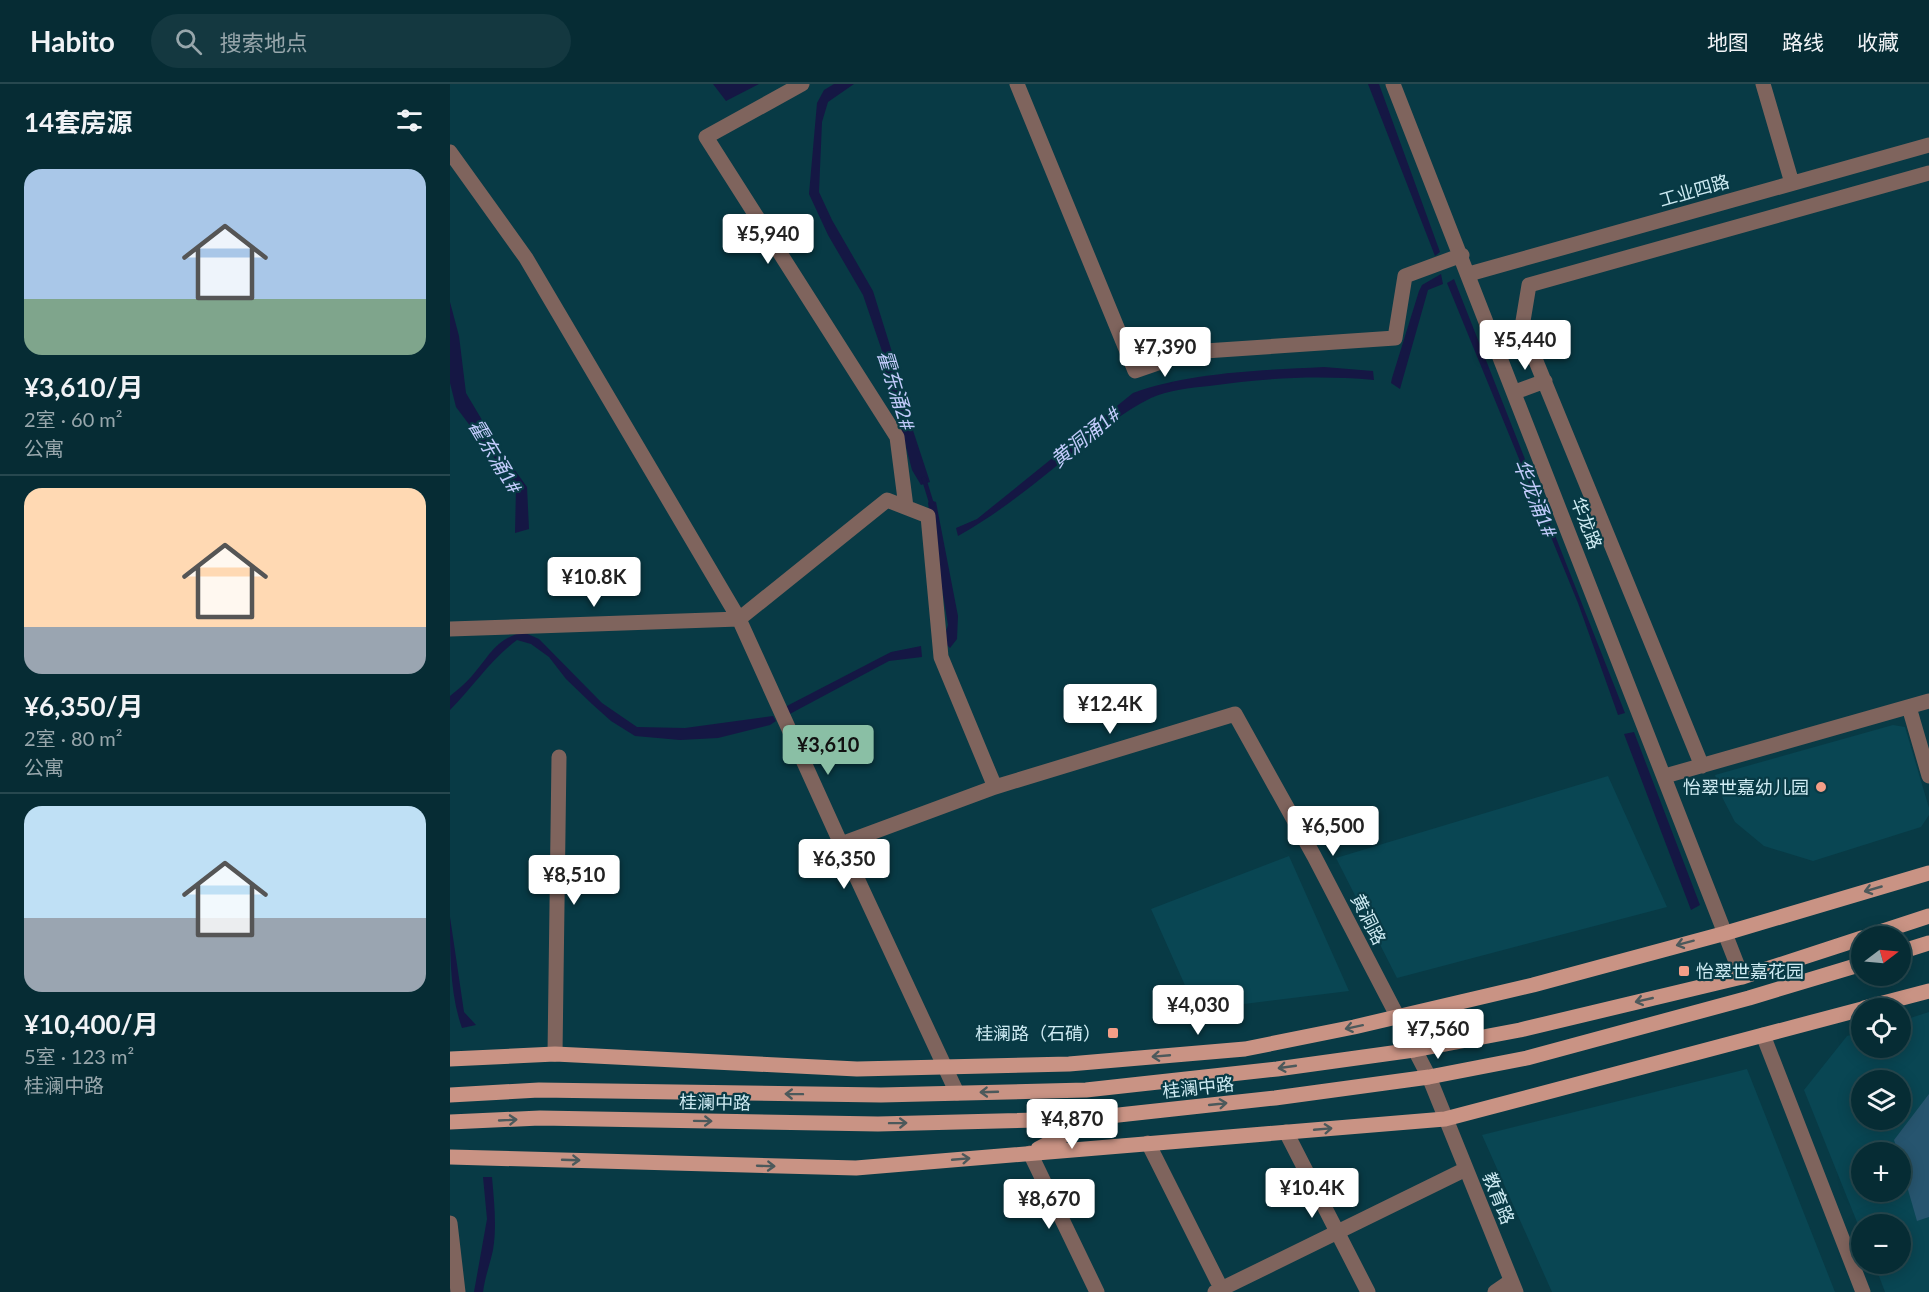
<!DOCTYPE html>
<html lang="zh">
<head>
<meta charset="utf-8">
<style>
  body { margin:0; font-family:Lato,"Noto Sans SC",sans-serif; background:#143840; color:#f1f3f6; height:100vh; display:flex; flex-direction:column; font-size:22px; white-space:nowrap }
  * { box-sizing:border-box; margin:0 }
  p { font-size:20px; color:#98a7ac }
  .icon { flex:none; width:33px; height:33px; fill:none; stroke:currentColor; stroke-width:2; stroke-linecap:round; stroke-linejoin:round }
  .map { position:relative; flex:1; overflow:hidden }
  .sheet { display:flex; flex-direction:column; background:#062c34; width:450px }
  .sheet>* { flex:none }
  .needle { width:39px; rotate:74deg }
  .tools { position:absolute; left:1401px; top:842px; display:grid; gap:12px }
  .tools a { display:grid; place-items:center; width:60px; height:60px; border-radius:50%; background:#062c34; box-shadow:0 3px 15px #0003,0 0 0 2px #27484f; font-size:30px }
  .price { position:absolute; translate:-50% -51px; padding:0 14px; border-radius:6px; background:#fff; color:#222; font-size:20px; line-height:39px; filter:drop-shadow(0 2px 3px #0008) }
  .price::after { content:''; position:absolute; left:50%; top:36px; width:18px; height:14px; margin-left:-9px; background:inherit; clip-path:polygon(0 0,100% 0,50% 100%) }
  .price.current { background:#8abfa5; color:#111 }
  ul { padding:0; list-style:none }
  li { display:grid; align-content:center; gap:12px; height:318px; padding:0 24px }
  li+li { border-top:2px solid #27484f }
  li span { display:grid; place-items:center; height:186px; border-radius:18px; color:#555 }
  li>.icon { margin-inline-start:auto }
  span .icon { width:108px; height:108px; fill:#fffc; stroke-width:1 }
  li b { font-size:26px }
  h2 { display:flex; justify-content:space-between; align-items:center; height:72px; padding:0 24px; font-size:26px }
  header { display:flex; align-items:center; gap:36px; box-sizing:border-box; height:84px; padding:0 30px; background:#062c34; border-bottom:2px solid #27484f }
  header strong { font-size:28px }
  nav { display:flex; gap:33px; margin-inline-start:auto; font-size:21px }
  .search { width:420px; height:54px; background:#143840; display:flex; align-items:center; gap:15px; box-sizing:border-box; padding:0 21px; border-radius:33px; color:#98a7ac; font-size:22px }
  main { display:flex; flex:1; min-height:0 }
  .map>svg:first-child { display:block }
  .built { fill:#094653; fill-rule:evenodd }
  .water { fill:#151744 }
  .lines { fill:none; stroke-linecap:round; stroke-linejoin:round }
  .stream { stroke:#151744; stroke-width:4.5 }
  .building { fill:#27556f }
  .minor { stroke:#7f645d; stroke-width:15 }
  .major { stroke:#c99384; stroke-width:15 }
  .oneway { stroke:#4c595b }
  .poi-dot { fill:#f49e87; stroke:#083a45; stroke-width:2 }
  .labels { text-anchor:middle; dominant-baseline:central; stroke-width:4.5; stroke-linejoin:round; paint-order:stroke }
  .street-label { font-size:18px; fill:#ceebf3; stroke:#083a45 }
  .poi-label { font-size:18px; fill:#ceebf3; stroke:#083a45; text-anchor:end }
  .water-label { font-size:20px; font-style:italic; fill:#c2cbfb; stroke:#083a45 }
</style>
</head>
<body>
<header>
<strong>Habito</strong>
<div class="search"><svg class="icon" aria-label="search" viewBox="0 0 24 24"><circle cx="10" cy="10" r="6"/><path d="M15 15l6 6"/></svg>搜索地点</div>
<nav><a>地图</a><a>路线</a><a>收藏</a></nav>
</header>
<main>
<section class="sheet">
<h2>14套房源<svg class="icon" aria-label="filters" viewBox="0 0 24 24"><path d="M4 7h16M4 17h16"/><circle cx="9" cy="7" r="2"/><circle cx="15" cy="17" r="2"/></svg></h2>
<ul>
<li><span style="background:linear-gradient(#a9c7e8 70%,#7fa58c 0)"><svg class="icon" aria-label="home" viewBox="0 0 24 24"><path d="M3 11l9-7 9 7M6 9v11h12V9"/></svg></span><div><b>¥3,610/月</b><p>2室 · 60 m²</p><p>公寓</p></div></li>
<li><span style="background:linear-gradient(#ffd9b3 75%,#9aa5b1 0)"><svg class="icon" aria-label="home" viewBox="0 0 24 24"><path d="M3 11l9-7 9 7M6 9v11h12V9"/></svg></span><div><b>¥6,350/月</b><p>2室 · 80 m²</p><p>公寓</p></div></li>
<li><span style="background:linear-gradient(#bfe0f5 60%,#9aa5b1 0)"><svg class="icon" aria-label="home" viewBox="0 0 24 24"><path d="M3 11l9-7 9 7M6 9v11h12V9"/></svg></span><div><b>¥10,400/月</b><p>5室 · 123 m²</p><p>桂澜中路</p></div></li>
</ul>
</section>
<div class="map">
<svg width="1479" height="1208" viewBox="0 0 1479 1208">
  <rect width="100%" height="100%" fill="#083a45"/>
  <path class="built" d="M1443 641 1455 643 1479 724V731L1471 743 1363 777 1314 762 1285 738 1273 715 1265 691Z
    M1158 692 1217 823 947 894 886 774Z
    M839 772 899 907 746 926 701 825Z
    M1479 928V1208H1435L1424 1179H1450V1140H1412L1411 1148 1354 1006 1397 952 1411 948 1412 963H1450L1451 937ZM1412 996H1450V1035H1412ZM1412 1068H1450V1107H1412Z
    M1297 985 1385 1208H1102L1032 1051Z"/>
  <path class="water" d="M263 0H309L276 17Z
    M384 0H404L378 18 372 38 369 108 382 136 423 207 446 281 450 307 480 398 471 401 462 386 444 317 438 307 432 267 413 211 378 151 359 110 367 19 374 6Z
    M918 0H929L990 168 985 172Z
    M991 190 993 200 978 206 950 305 941 299 942 294 969 207 972 201Z
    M1004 195 1175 629 1168 631 1128 519 997 199Z
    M0 218 9 252 16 309 48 363 77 403 79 445 65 449 66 403 6 323 0 299Z
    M874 283 923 287 924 296C867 291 815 294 759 302 740 304 719 306 701 314 674 327 650 347 626 366 588 397 551 428 508 452L506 444 527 435 683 309C739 288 814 286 874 283Z
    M480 416 486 418 508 532 507 555 500 564 493 557 498 541 478 419Z
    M73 548 89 555 152 619 187 643 235 644 323 632 326 637 320 641 268 654 230 656 185 652 161 637 142 620 116 595 99 573 81 560 67 556C41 575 23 603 0 626V612C7 606 15 600 21 593 40 572 44 556 73 548Z
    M471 562 472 573 439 577 336 632 333 624 441 568Z
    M1184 648 1250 821 1241 826 1174 650Z
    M0 833 14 928 26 941 12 944C0 911 0 869 0 833Z
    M33 1093H42C44 1117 47 1142 43 1166 40 1180 35 1193 33 1208H24L37 1135Z"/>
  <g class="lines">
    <path class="stream" d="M474 395 482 421"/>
  </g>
  <path class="building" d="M1479 1010V1133L1467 1137 1450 1078V1068H1448L1444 1056Z"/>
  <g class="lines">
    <path class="minor" d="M352 0 256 53 447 353 456 423
      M567 0 685 287 740 268 945 254 955 192 1012 171
      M943 0 1292 893
      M1313 0 1342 99
      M0 68 76 174 289 535 0 545
      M1019 190 1479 61
      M1065 308 1095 297
      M1459 623 1479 692
      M1252 682 1072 243 1079 201 1479 89
      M1215 692 1479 617
      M391 760 289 535 437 416 478 432 491 573 545 703
      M1313 951 1413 1208
      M105 970 109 673
      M507 1009 391 760 545 703 785 630 864 772 979 993 1066 1208
      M836 1048 918 1208
      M698 1059 773 1208
      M580 1069 647 1208
      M0 1139 8 1208
      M765 1208 1016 1085
      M1045 1208 1061 1197"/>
    <path class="major" d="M1418 852 1479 832
      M1450 868 1479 859
      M1414 924 1479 907
      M0 975 105 970 407 985 619 980 795 965 904 943 1083 901 1276 849 1479 789
      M0 1011 89 1006 431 1011 636 1006 827 985 964 966 1070 946 1292 893 1412 854
      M0 1038 90 1034 428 1040 632 1035 825 1014 979 993 1077 974 1299 914 1412 880
      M588 1065 643 1036
      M0 1073 406 1084 995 1035 1412 925"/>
  </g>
  <defs><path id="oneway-shaft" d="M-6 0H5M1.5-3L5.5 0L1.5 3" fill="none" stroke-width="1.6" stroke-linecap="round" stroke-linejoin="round" transform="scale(1.5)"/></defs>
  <g class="oneway">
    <use href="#oneway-shaft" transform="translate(1423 805) rotate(164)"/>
    <use href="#oneway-shaft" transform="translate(1235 859) rotate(165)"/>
    <use href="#oneway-shaft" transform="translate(1194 916) rotate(167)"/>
    <use href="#oneway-shaft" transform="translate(904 943) rotate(168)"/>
    <use href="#oneway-shaft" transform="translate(711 972) rotate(175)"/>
    <use href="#oneway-shaft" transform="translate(837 983) rotate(172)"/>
    <use href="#oneway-shaft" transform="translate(539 1008) rotate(178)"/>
    <use href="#oneway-shaft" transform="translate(344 1010) rotate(-179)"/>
    <use href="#oneway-shaft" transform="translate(768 1020) rotate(-6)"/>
    <use href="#oneway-shaft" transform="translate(58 1036) rotate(-3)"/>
    <use href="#oneway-shaft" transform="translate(253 1037) rotate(1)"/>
    <use href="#oneway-shaft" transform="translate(448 1039) rotate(-1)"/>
    <use href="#oneway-shaft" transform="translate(873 1045) rotate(-5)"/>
    <use href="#oneway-shaft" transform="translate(511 1075) rotate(-5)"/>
    <use href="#oneway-shaft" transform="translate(121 1076) rotate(2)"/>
    <use href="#oneway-shaft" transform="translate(316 1082) rotate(2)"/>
  </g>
  <g class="poi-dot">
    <circle cx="1371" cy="703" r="6"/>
    <rect x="1228" y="881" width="12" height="12" rx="3"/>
    <rect x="657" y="943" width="12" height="12" rx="3"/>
  </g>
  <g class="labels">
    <g class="street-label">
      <text transform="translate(1244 106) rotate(-16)">工业四路</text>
      <text transform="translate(1137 439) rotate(69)">华龙路</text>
      <text transform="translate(919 835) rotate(63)">黄洞路</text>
      <text transform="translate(748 1003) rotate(-6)">桂澜中路</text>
      <text transform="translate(265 1018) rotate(1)">桂澜中路</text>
      <text transform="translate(1049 1114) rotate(68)">教育路</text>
    </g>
    <g class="poi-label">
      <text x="1359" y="703">怡翠世嘉幼儿园</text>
      <text x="1246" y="887" text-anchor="start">怡翠世嘉花园</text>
      <text x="651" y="949">桂澜路（石𬒔）</text>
    </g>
    <g class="water-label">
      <text transform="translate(447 306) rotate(73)">霍东涌2#</text>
      <text transform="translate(635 352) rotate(-39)">黄洞涌1#</text>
      <text transform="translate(46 372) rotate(59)">霍东涌1#</text>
      <text transform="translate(1086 414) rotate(68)">华龙涌1#</text>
    </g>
  </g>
</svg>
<div class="tools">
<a><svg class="needle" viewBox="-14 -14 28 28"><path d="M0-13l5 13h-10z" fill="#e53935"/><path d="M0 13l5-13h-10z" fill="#98a7ac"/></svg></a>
<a><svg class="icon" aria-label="locate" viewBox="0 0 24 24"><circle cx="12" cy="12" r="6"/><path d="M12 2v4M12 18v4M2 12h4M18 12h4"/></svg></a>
<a><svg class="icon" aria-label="layers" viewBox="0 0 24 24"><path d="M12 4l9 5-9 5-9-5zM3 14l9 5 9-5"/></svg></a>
<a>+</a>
<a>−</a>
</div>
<b class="price" style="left:318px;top:181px">¥5,940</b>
<b class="price" style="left:1075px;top:287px">¥5,440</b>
<b class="price" style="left:715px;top:294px">¥7,390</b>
<b class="price" style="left:144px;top:524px">¥10.8K</b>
<b class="price" style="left:660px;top:651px">¥12.4K</b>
<b class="price current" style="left:378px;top:692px">¥3,610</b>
<b class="price" style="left:883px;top:773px">¥6,500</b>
<b class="price" style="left:394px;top:806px">¥6,350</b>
<b class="price" style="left:124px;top:822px">¥8,510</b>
<b class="price" style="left:748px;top:952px">¥4,030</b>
<b class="price" style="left:988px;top:976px">¥7,560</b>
<b class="price" style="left:622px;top:1066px">¥4,870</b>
<b class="price" style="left:862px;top:1135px">¥10.4K</b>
<b class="price" style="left:599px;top:1146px">¥8,670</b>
</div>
</main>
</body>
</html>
